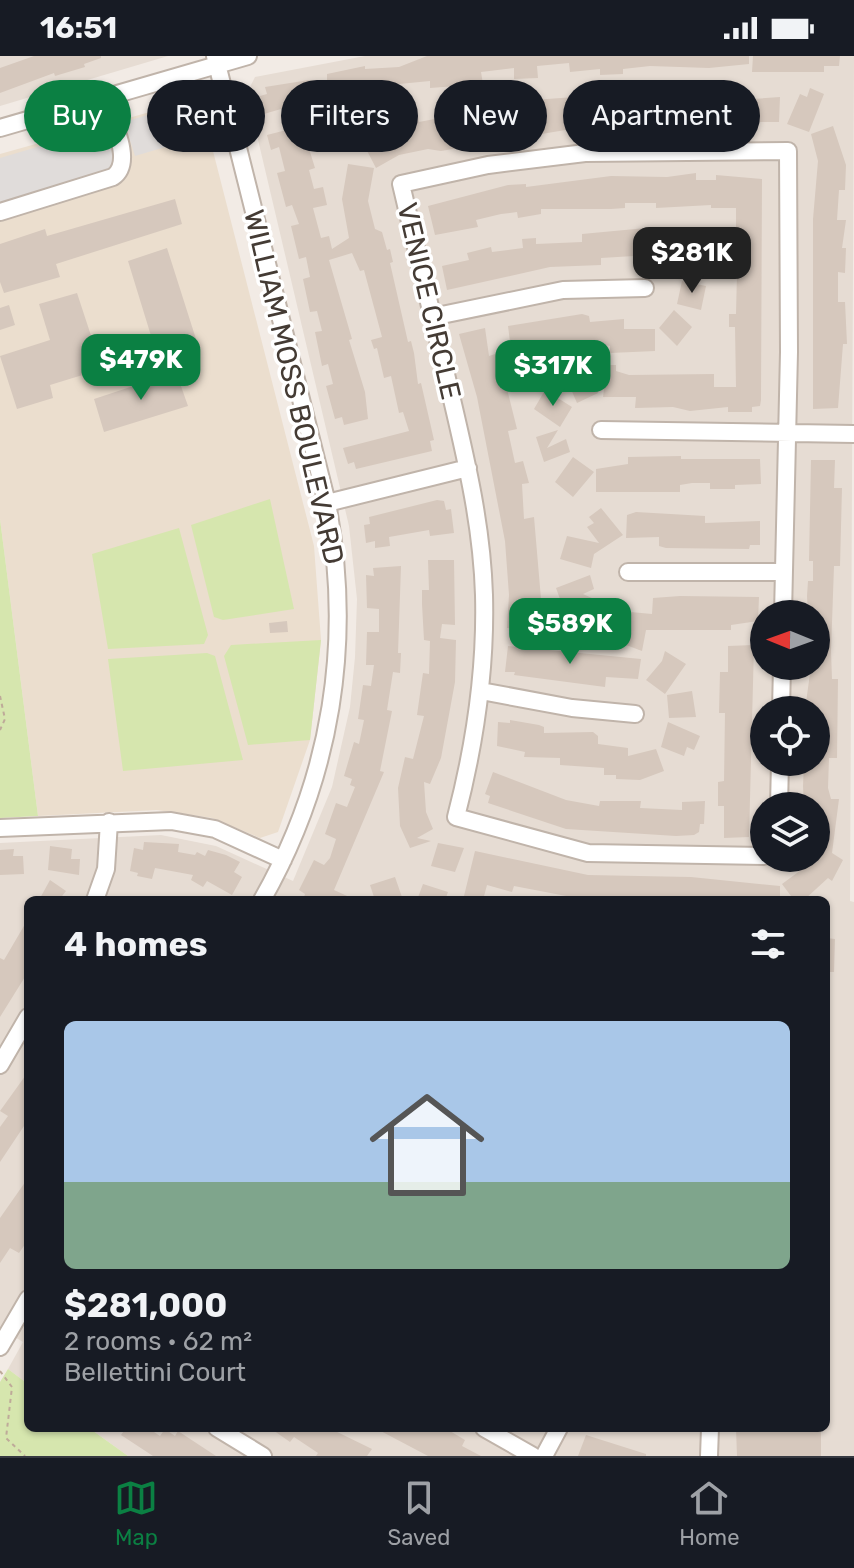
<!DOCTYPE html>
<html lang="en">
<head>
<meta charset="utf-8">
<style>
  body { margin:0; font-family:Rubik,sans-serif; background:#242831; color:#f1f3f6; height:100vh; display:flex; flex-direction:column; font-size:30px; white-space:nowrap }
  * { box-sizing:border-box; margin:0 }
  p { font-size:26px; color:#9ea1a6 }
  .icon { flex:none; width:44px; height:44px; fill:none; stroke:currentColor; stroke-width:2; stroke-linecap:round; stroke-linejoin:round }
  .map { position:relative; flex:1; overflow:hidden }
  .drawer { position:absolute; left:24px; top:840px; width:806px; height:536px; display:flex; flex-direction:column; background:#171b24; border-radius:12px; box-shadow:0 2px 6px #0004 }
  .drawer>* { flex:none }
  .top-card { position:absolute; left:24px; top:24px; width:806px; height:72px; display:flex; gap:16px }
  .needle { width:52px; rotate:271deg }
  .buttons { position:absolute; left:750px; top:544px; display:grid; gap:16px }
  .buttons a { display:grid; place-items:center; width:80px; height:80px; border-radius:50%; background:#171b24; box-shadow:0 2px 6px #0004; font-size:40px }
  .price { position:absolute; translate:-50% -68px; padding:0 18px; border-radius:16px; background:#0b8043; color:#fff; font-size:26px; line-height:52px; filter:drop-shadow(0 2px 4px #0008) }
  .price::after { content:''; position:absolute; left:50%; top:48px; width:24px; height:18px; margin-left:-12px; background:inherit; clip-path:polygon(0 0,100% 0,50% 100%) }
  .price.current { background:#222; color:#fff }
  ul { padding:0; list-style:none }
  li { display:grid; align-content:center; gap:16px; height:424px; padding:0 40px }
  li span { display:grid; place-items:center; height:248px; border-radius:12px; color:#555 }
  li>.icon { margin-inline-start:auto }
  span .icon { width:144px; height:144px; fill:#fffc; stroke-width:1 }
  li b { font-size:34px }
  h2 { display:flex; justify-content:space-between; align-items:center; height:96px; padding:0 40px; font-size:34px }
  .chip { padding:0 28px; border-radius:36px; background:#171b24; box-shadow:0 2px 6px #0004; font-size:28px; line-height:72px }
  .chip.current { background:#0b8043; color:#fff }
  .status { display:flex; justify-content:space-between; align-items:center; height:56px; padding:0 40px; background:#171b24; direction:ltr }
  .status svg { height:22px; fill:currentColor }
  .dock { display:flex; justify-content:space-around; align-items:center; height:112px; border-top:2px solid #363941; background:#171b24; font-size:22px; color:#9ea1a6 }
  .dock a { display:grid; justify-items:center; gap:4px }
  .dock .current { color:#0b8043 }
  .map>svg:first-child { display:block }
  .residential { fill:#e6dcd3; fill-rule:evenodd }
  .education { fill:#ebdece }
  .green { fill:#d6e6ae }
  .parking { fill:#e0dcda }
  .building { fill:#d6c8bd }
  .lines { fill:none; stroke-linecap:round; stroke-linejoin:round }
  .minor-casing { stroke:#c0b4aa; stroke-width:20 }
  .path { stroke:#beaa99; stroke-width:2; stroke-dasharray:4 4; stroke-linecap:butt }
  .minor { stroke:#fff; stroke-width:16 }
  .labels { text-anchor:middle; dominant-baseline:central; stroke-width:7; stroke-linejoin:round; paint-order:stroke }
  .street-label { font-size:28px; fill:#443b34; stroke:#fff }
</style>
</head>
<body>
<div class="status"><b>16:51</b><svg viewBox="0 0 49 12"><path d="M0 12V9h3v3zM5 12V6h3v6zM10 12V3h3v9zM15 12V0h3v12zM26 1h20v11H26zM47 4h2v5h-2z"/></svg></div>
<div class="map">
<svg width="854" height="1400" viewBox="0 0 854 1400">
  <rect width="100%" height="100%" fill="#f2ebe5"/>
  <path class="residential" d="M0 0H168L0 50Z
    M365 0H854L850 845 854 846V1400H128L89 1372H826V844H28V1328L8 1313 23 1286 0 1272V787L161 779 216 790 293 825 332 731 350 651 355 601 357 543 349 470 247 37 255 21ZM764 558H816V610H764ZM764 654H816V706H764ZM764 750H816V802H764Z"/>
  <path class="education" d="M189 45 202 52 314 490 321 584 310 684 278 776 260 782 212 762 157 754 38 760 0 463V98Z"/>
  <path class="green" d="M270 443 294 553 223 564 214 561 191 469Z
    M0 463 38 760 0 762Z
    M179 472 208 579 204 588 108 593 92 498Z
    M321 584 310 684 248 689 224 600 231 589Z
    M207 597 215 600 243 704 123 715 108 603Z
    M8 1313 28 1328V1372H89L128 1400H0V1326Z"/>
  <path class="parking" d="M191 46 197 49 206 79 135 100 124 66Z
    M98 73 107 78 120 126 0 163V102Z"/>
  <path class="building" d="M34 0H101V2L84 8 85 11 55 20 54 17 0 37V12Z
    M427 0H749V8L709 12 650 10 623 13V18L600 19V13L570 16 569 7 537 10 538 22 514 23V12L481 16 483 28 430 32V25L399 28 369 33 370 37 363 39V36L339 40 340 46 319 48 318 42 264 58 260 40 267 38 265 31 309 24 310 29 327 28V18L365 10V13L399 11Z
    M753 0H840L839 10H824V16H752Z
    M810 32 824 38 809 76 787 68 800 38 807 41Z
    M641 38V46H673V39L725 38 724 45 780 41 779 66H753V70L723 73 577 72 441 95 428 93 399 99 376 112 364 89 396 72 395 66 418 60 419 66 533 44 575 41 576 48 619 46V39Z
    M302 70 315 112 309 114 314 133 323 131 327 149 313 152 321 182 329 180 332 193 349 182 342 143 348 108 374 112 368 145 375 173 382 176 387 194 390 193 393 206 390 207 408 286 411 285 414 297 418 328 421 327 434 384 430 385 432 395 356 413 354 406 348 408 343 392 409 375 403 356 399 357 391 320 384 322 377 292 374 293 371 284 382 281 364 214 360 215 352 197 329 204 352 283 349 284 365 336 368 363 344 369 342 361 335 363 326 330 333 328 328 308 322 310 315 276 322 275 317 255 310 256 303 223 310 221 306 201 299 203 291 170 299 168 292 149 286 151 277 117 285 115 279 91 271 94 267 79Z
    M833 70 846 109 845 134H839L837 164H846L842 192H846L845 217 838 216V246H845L847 288H843L838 352 813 353V163L818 105 811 78Z
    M696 117V124H716V119L762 123 761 344 760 350 752 351V356H728V351L690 355 673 351 635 352 636 341H603L607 309H616V315L629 319 714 318V331H736L735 271H729V258H736L737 217 730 216 729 193H736V152H711V149L656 152V147H625V152L611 153H541V158L518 162 517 156 501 158 476 164 478 171 435 179 428 150 508 129 526 128V131L611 120 667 121Z
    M175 143 182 168 56 208 60 221 4 237 0 226V188L45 173 47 180Z
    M646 172 668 179 659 201 635 192 634 200 601 202V209L550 211 447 234 442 210 469 204 467 197 491 191 492 196 523 192 522 183 536 182V188L582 186V178Z
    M689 182 706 197 682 220 666 205Z
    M167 192 196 283 156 296 128 205Z
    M682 225 706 230 701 254 677 248Z
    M77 237 102 313 50 329 53 342 17 353 0 300 50 284 39 248Z
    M9 249 15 269 0 274V252Z
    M674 254 692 271 677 290 659 272Z
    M582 258 589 260 590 266 624 263V273H655V295L610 297V290L600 288 551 296V289L511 294 508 270Z
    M485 272 489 300 498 297 517 373 508 375 515 407 523 405 529 427 522 428 524 463 534 461 541 543H533L532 574 507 572 509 539 505 485 477 341 459 278Z
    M588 314 598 337 577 347 567 324Z
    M176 316 188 350 104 376 94 343Z
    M545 334 572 351 560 371 534 353Z
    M558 374 547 392 566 383 570 396 544 406 536 381Z
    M681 400V403H760L761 428 735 429V433H710V427H692L680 429V436H596V413L628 408V401Z
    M573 401 594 416 573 441 555 426Z
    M811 404H835L834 432H842L840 510H834L831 595 832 623H838L837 702H829L828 732 831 743H839L832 797 843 804 832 825 828 822 804 844H794L782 828 801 814 806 802H816V750H804L803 730 804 706H816V654H805L811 610H816V558H808L807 540 808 525H813V505H809Z
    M437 444 444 445 446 454 451 453 454 477 430 480 429 474 389 481 390 490 375 492V485L366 487 364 469 370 468 369 461Z
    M601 452 623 479 594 498 591 512 560 503 567 480 599 487 587 471 594 467 589 461Z
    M636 456 705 460V467L760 465V489H750L749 493 666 492 659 490V481L626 482 627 459Z
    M428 504H454L455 569 442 568 440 582 456 584 455 626 441 702 430 728 424 726 426 756 433 773 417 782 431 785 410 792 400 770 398 732 405 701 413 703 424 660 417 659 423 617 429 618 430 585 424 584 422 548V534H429Z
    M401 510 398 597H401L400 617 393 616 387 654 392 655 380 715 384 716 334 834 356 844H303L305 838 299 834 314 804 324 809 330 802 336 783 325 778 336 747 347 751 355 731 350 729 352 723 344 720 354 686 359 688 364 664 358 663 363 629 371 630 374 609H366L367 576H379V553L367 552 366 519 374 520 373 512Z
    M590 519 594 533 583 538 594 543 564 554 556 532Z
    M680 540 759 541 758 565 731 569V574H646L642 595 586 574 599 546 620 555 652 558 653 542Z
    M287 565 288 576 270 577 269 567Z
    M754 589 749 781 724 782V750H718V726L724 725 725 657H719L720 616H728V590Z
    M508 590 641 603 638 623 606 621 605 631 514 619 515 616H505Z
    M665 595 686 608 665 638 646 624 662 605Z
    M692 635 696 661 669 662 667 639Z
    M510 664 539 669 544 671V677L593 676 598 680V688L628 692V700L656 693 664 715 640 724 616 723V719H604V712L560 709V702L524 701 525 696 497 690 498 666 510 667Z
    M668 666 700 680 694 694 687 691 684 700 661 691Z
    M493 716 566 744 599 750 600 745H641L640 752 682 754V746L705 745 704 768H700L699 776 694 779 676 780 566 773 488 747 490 740 485 738Z
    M144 786 179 788 178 796 195 799 197 796 205 800 208 794 226 799 240 806 234 816 242 821 232 839 207 825 203 831 191 824 193 819 155 812 152 823 137 820 138 817 130 815 134 792 143 794Z
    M438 787 464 792 455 816 431 810Z
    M50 790 72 793 71 803H80L79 819 48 814Z
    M14 793 13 800H23L24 818 0 819V794Z
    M475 795 588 819 691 821 780 830V844H587L514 830 512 836 487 829 483 844H463Z
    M395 821 403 844H375L370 829Z
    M50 824 66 835 59 844H39Z
    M423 828 448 836 445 844H417Z
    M28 863V916L0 961V902L4 904Z
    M826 882 835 883 834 916H826Z
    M28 1016V1064L0 1106V1071L8 1060 0 1055Z
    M28 1122V1184L19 1197 10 1192 0 1207V1162Z
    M126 1372H148L160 1380 165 1373 175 1380 178 1375 216 1400H153L121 1379Z
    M270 1372H329L372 1393 367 1400H316L318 1397 294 1381 290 1386Z
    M375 1372H445L465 1384 462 1390 481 1400H428Z
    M736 1372H821V1400H737Z
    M586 1379 646 1398V1400H578Z"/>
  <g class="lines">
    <g class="minor-casing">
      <path id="minor" d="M215 0 327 447C353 585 332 721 262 844
        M0 72 248 0
        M0 156 113 121C135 106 111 63 104 41
        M432 261 563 234 645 232
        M601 374 854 378
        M327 447 468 412
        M628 516H784
        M481 635 572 652 635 658
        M781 654 782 610
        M779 750 780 706
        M0 772 171 765 215 773 283 804
        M764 800 588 797 456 761C475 688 486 615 484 539 482 469 466 403 450 335 434 266 417 197 401 128L488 109 585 97 788 95 789 296 783 558
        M95 844 106 813 109 766
        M0 1009 28 961
        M0 1291 28 1243
        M217 1372 263 1400
        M484 1372 533 1400
        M544 1400 559 1372
        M709 1400 710 1372"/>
    </g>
    <path class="path" d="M0 640 5 663 0 674
      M0 1315 12 1331 6 1382 25 1400"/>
    <use href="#minor" class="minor"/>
  </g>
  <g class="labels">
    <g class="street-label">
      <text transform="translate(429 245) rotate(77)">VENICE CIRCLE</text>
      <text transform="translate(294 331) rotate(77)">WILLIAM MOSS BOULEVARD</text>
    </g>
  </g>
</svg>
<div class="buttons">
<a><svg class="needle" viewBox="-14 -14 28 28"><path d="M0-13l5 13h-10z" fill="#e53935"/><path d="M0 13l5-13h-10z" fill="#9ea1a6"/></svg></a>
<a><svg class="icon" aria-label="locate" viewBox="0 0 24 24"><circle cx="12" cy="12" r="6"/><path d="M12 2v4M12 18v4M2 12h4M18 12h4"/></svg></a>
<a><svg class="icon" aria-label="layers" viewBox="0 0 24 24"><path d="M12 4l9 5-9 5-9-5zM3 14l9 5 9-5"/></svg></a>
</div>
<b class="price current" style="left:692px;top:239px">$281K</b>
<b class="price" style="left:141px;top:346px">$479K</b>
<b class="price" style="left:553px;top:352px">$317K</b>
<b class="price" style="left:570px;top:610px">$589K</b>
<div class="top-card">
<a class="chip current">Buy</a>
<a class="chip">Rent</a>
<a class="chip">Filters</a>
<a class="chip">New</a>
<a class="chip">Apartment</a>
</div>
<section class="drawer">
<h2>4 homes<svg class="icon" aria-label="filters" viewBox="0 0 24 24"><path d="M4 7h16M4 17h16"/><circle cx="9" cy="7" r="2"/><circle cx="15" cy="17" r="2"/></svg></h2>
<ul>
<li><span style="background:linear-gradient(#a9c7e8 65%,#7fa58c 0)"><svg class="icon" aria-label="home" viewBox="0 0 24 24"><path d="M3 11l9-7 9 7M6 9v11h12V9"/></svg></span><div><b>$281,000</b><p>2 rooms · 62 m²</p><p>Bellettini Court</p></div></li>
</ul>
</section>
</div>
<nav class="dock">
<a class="current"><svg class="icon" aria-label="map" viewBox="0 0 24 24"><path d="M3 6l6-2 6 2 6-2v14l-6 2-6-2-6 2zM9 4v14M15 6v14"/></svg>Map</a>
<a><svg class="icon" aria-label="saved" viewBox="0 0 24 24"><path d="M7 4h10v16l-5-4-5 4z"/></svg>Saved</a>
<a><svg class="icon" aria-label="home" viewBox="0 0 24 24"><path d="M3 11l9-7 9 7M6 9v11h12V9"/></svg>Home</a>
</nav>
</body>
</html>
